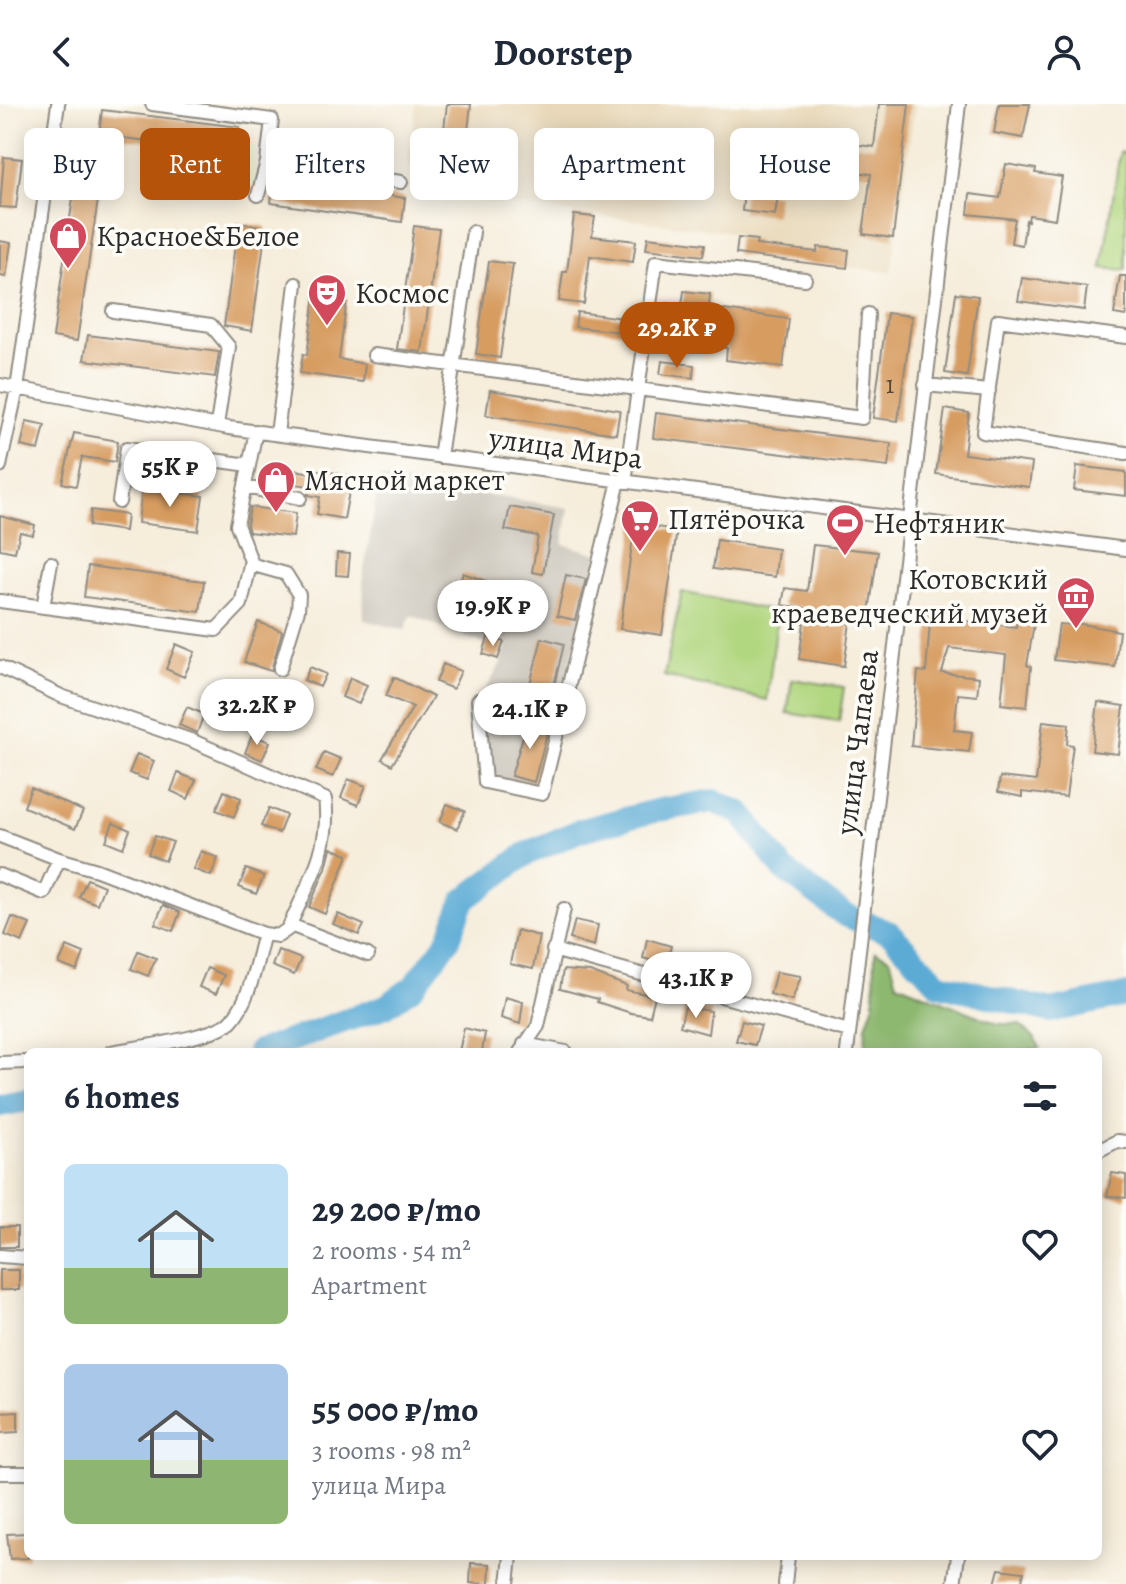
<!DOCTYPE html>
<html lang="en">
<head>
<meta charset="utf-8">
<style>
  body { margin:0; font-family:Alegreya,serif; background:#f2f2f3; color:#1f2937; height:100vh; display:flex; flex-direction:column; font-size:30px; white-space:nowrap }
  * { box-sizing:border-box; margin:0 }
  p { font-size:26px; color:#747a83 }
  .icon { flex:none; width:44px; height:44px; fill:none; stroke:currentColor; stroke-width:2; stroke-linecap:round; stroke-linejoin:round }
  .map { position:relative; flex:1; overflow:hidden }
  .sheet { position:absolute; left:24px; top:944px; width:1078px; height:512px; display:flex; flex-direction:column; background:#fff; border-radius:12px; box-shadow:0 4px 20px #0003 }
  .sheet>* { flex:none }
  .banner { position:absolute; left:24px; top:24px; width:1078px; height:72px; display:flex; gap:16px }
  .price { position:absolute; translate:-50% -68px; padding:0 18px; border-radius:28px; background:#fff; color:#222; font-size:26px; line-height:52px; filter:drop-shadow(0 2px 4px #0008) }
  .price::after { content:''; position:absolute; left:50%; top:48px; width:24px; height:18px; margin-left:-12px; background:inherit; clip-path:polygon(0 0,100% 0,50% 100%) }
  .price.on { background:#b45309; color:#fff }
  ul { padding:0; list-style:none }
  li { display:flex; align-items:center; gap:24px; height:200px; padding:0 40px }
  li span { display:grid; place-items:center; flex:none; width:224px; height:160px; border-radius:12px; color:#555 }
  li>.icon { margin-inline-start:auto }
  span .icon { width:96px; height:96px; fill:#fffc; stroke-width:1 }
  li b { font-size:34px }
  h2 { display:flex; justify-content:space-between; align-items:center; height:96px; padding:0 40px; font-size:34px }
  .pill { padding:0 28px; border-radius:12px; background:#fff; box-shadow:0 4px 20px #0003; font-size:28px; line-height:72px }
  .pill.on { background:#b45309; color:#fff }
  header { display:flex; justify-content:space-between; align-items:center; height:104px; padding:0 40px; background:#fff; font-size:36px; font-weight:700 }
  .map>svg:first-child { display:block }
  .built { fill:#e9d9ba }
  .industrial { fill:#c9c3b8 }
  .green { fill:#b2d781; stroke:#6e8156; stroke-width:2 }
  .forest { fill:#8db86f; stroke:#5c724d; stroke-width:2 }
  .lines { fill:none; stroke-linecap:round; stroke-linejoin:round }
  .river { stroke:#5babd5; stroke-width:24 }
  .building { fill:#d79c60 }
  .minor-casing { stroke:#908c83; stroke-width:16 }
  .minor { stroke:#fff; stroke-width:12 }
  .labels { text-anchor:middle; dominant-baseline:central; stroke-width:7; stroke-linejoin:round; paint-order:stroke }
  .number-label { font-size:26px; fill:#564738 }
  .poi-label { font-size:30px; fill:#2b2b2b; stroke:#fdfcf7; text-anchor:start }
  .street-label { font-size:30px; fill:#2b2b2b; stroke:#fdfcf7 }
</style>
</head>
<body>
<header><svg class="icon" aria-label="back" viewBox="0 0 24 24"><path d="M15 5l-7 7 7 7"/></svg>Doorstep<svg class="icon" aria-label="person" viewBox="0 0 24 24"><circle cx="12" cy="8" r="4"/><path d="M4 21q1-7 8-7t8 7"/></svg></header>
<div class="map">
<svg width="1126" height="1480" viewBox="0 0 1126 1480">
  <rect width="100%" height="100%" fill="#fdfcf7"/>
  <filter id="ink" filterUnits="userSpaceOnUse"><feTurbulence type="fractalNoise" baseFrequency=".0125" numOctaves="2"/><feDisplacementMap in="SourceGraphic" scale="16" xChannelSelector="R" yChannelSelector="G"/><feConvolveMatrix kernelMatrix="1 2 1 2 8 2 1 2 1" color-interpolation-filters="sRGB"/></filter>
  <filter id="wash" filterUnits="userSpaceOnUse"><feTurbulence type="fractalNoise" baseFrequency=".006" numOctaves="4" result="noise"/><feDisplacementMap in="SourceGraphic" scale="32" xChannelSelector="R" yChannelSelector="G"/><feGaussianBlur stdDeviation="1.8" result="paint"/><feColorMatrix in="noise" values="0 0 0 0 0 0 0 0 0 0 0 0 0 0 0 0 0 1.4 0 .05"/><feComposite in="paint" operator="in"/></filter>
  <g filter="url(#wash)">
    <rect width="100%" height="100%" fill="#f6eddb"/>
    <path class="built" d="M416 0H915L891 168 735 151 737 129 463 95 409 59Z"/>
    <path class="industrial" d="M380 374 569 404 563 440 598 450 538 687 490 673 482 592 500 561 508 538 488 532 484 540 411 511 405 526 364 516 363 472Z"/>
    <path class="green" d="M1120 48 1126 49V166L1102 164Z
      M682 488 778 508 767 596 664 572Z
      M792 575 844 583 839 617 787 609Z"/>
    <path class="forest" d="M875 847 890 854 897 879 998 920H1019L1035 934 1040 944 1017 948H966L965 946 957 948H865L866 922 874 899Z"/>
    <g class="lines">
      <path class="river" d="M258 948 386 902 413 883 448 837 464 796 526 750 581 726 659 706 714 697 741 709 783 765 843 810 890 829 939 880 1051 907 1126 891
        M0 1001 28 996"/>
    </g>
    <g id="blocks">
      <path class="building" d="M447 0H471L467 36 443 34Z
        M879 0H909L893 134 863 130 871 70 793 61 796 33 874 43Z
        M999 0H1030L1023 34 994 29Z
        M102 6 240 23 237 48 99 31Z
        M81 38 106 42 77 237 53 233Z
        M4 53 22 55 16 104 0 103Z
        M1006 60 1036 65 1035 69 1062 73 1055 115 1029 111 1028 117 1026 116 1022 141 1011 139 1015 115 968 110 970 90 1000 94Z
        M274 74 405 94 402 118 271 99Z
        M744 87 778 91 775 111 742 107Z
        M574 111 595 113 592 132 636 137 633 158 590 152 584 200 559 197 563 168H567Z
        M238 119 266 123 252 227 224 222Z
        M414 122 439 125 422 248 397 245Z
        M648 133 705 140 703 152 646 145Z
        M738 134 757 136 756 141 817 148 818 143 849 146 847 164 736 150Z
        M0 137 11 139 6 173 0 172Z
        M489 157 513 160 500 254 476 250Z
        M1120 172H1126V212L1114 210Z
        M1022 174 1087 183 1084 206 1018 197Z
        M684 187 710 190 709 204 789 215 783 263 726 256 727 244 662 235 667 199 682 201Z
        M956 189 978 192 967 272 945 269Z
        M315 191 347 195 339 255 365 260 363 278 300 269 303 250 307 251Z
        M577 208 623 214 621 228 575 223Z
        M887 209 912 212 898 317 873 314Z
        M88 231 219 248 215 273 84 256Z
        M662 257 694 261 693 274 660 270Z
        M490 286 620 306 616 330 486 311Z
        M945 305 969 309 964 350 1032 359 1029 383 936 370Z
        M656 309 891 339 888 363 653 334Z
        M27 317 45 321 39 346 21 342Z
        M74 329 118 337 115 358 82 353 76 382 62 379Z
        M273 362 312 369 313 365 352 372 344 415 317 410 320 393 308 391 310 382 288 379 287 382 274 380 275 376 271 375Z
        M1077 362 1126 368V392L1074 386Z
        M142 384 203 392 198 427 138 419Z
        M250 403 296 409 293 433 249 428 247 421Z
        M510 403 554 411 543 470 532 468 538 432 505 426Z
        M91 406 127 411 125 427 89 422Z
        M0 412 35 421 33 431 20 428 15 448 0 445Z
        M635 420 677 426 662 531 620 525Z
        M717 436 778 445 775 473 713 465Z
        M813 441 878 448 868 514 851 511 844 562 799 555 806 504 782 501 785 484 807 487Z
        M337 449 350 450 348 472 336 471Z
        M88 462 204 477 200 508 84 493Z
        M463 469 486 477 477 501 454 492Z
        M566 471 586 475 575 516 557 512Z
        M931 506 948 510 947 515 1016 523 1017 516 1034 520 1027 561 1031 563 1027 603 1001 600 1006 551 949 544 942 569 979 573 977 592 958 590 954 626 972 628 969 648 911 642 918 567 926 568Z
        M258 518 282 527 271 567 244 558Z
        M1071 518 1119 527 1115 563 1054 556 1059 520 1071 521Z
        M488 533 504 538 498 555 483 550Z
        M542 534 564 540 553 586 530 580Z
        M176 540 195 548 184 573 166 565Z
        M443 560 461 567 453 585 436 578Z
        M310 563 326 570 320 583 304 576Z
        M394 573 433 593 392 661 382 655 413 603 386 592Z
        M350 574 367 581 359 600 342 593Z
        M1098 598 1124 602 1118 650 1092 647Z
        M187 603 204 610 197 629 179 621Z
        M528 616 549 622 534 678 511 672Z
        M1043 617 1069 620 1067 640 1073 641 1066 693 1022 688V693L998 688 1000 673 1036 677Z
        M252 631 270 638 262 656 245 649Z
        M324 648 341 655 333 673 316 666Z
        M137 650 154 657 147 676 129 669Z
        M178 669 196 676 188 695 171 687Z
        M348 675 366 682 358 701 341 694Z
        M31 684 83 707 75 725 24 703Z
        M224 687 241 694 234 713 216 706Z
        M447 700 465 707 457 725 440 718Z
        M269 704 286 711 279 729 261 722Z
        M113 719 130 726 123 744 106 737Z
        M155 732 173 738 165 757 148 750Z
        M331 744 348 751 325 810 309 803 326 764Z
        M201 747 218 754 211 772 193 765Z
        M246 765 264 772 256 790 239 783Z
        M87 775 104 782 97 800 79 793Z
        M163 801 180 808 173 827 155 820Z
        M338 810 364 821 359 831 333 820Z
        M12 813 30 820 22 838 5 831Z
        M575 816 598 821 594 842 570 835Z
        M517 826 539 832 533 865 510 860Z
        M647 835 671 842 666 861 643 854Z
        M67 842 84 849 77 867 59 860Z
        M278 846 301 855 294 871 272 862Z
        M138 847 156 854 148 872 131 865Z
        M711 854 732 858 728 878 707 875Z
        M207 864 224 871 216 890 199 883Z
        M563 866 590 868 627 882 626 886 655 892 650 912 631 909 597 898 598 895 560 885Z
        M776 868 801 872 792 896 770 890Z
        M505 893 523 898 520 920 501 914Z
        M685 903 711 907 708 930 680 922Z
        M742 917 761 922 755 941 736 937Z
        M464 924 485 929 482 948H459Z
        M1112 1069 1126 1071V1094L1107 1092Z
        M0 1123H17V1143H0Z
        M0 1166H19V1186H0Z
        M18 1308V1328L0 1329V1309Z
        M28 1429V1454L10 1455 7 1430Z
        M471 1459 490 1460 489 1480 470 1479Z
        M999 1465 1024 1468 1021 1480H995Z"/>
    </g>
  </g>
  <g filter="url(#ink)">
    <use href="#blocks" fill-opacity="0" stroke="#908c83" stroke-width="2"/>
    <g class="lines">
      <g class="minor-casing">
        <path id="minor" d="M152 0 272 16 267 58 258 91
          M267 58 401 78
          M113 207 211 221 229 243 217 321
          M1126 233 998 216 983 328 1126 349
          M374 251 862 314 868 210
          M0 281 229 324 1126 445
          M925 281 989 287
          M277 330 296 180
          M440 353 473 128
          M0 362 17 285 58 0
          M625 378 656 158 805 175
          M245 383 300 394
          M119 398 127 344 249 361
          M250 460 286 470 299 491 298 506 280 565
          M0 497 216 526 241 500 251 457 237 421 256 327
          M43 503 51 459
          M0 563 61 592 193 637 325 695C332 743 307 782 288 825L278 832 264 830 97 766 59 755 0 732
          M478 596 485 678 542 690 619 377
          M0 771 44 789 59 755
          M290 821 368 851
          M553 846 849 927
          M524 940 566 948
          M111 948C137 943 214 934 231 917 251 895 256 857 264 830
          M520 948 538 922 564 805
          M847 948 959 0
          M0 959 28 958
          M1098 1047 1117 1037 1126 1038
          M0 1152 28 1154
          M0 1369H28
          M508 1480 511 1452
          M785 1480 788 1452
          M954 1480 958 1452"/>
      </g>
      <use href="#minor" class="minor"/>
    </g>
  </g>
  <defs>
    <g id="shop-pin" transform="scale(2)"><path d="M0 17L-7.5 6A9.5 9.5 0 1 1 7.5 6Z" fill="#d1495b" stroke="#fdfcf7"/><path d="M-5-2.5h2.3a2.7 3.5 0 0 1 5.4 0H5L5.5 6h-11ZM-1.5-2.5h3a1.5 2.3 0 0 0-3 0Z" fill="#fff"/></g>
    <g id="theatre-pin" transform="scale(2)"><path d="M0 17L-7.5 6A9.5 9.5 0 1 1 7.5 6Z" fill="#d1495b" stroke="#fdfcf7"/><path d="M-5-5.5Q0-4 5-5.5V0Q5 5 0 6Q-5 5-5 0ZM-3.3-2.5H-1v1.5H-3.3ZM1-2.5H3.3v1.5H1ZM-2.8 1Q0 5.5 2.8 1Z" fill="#fff"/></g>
    <g id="supermarket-pin" transform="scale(2)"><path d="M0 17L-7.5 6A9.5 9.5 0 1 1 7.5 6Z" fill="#d1495b" stroke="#fdfcf7"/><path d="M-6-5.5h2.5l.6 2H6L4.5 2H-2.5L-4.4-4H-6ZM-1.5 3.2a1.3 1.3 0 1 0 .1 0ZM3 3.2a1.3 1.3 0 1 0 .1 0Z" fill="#fff"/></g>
    <g id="stadium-pin" transform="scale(2)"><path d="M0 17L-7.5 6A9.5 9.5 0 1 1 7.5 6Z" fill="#d1495b" stroke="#fdfcf7"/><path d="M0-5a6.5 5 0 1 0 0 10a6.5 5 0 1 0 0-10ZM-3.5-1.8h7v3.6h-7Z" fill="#fff"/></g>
    <g id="museum-pin" transform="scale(2)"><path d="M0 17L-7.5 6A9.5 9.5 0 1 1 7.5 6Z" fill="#d1495b" stroke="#fdfcf7"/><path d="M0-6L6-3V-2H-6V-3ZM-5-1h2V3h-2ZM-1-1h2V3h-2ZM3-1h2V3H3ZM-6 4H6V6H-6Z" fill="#fff"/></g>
  </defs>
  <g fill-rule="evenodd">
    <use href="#shop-pin" x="68" y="132"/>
    <use href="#theatre-pin" x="327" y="189"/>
    <use href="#shop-pin" x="276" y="376"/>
    <use href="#supermarket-pin" x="640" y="415"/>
    <use href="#stadium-pin" x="845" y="419"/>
    <use href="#museum-pin" x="1076" y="492"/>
  </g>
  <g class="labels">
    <g class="number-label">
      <text x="890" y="280">1</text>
    </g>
    <g class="poi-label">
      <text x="96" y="132">Красное&amp;Белое</text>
      <text x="355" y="189">Космос</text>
      <text x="304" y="376">Мясной маркет</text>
      <text x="668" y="415">Пятёрочка</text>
      <text x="873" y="419">Нефтяник</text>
      <text x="1048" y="475" text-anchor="end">Котовский<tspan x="1048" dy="34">краеведческий музей</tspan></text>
    </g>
    <g class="street-label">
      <text transform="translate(566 344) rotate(8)">улица Мира</text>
      <text transform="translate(857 638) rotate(-83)">улица Чапаева</text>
    </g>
  </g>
</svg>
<b class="price on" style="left:677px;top:266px">29.2K ₽</b>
<b class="price" style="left:170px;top:405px">55K ₽</b>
<b class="price" style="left:493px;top:544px">19.9K ₽</b>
<b class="price" style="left:257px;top:643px">32.2K ₽</b>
<b class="price" style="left:530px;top:647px">24.1K ₽</b>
<b class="price" style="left:696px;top:916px">43.1K ₽</b>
<div class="banner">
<a class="pill">Buy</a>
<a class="pill on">Rent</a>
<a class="pill">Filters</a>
<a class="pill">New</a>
<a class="pill">Apartment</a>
<a class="pill">House</a>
</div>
<section class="sheet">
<h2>6 homes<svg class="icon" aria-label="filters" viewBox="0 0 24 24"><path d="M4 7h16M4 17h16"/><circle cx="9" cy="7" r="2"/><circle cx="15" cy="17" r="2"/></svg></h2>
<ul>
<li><span style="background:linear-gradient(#bfe0f5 65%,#8fb573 0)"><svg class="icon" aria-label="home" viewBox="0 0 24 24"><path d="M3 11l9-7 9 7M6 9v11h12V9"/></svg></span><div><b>29 200 ₽/mo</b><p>2 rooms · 54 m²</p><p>Apartment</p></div><svg class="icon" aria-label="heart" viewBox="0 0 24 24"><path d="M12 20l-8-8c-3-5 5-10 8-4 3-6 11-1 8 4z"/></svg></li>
<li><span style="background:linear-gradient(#a9c7e8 60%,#8fb573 0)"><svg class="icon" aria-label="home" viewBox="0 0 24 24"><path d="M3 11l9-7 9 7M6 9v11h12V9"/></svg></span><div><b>55 000 ₽/mo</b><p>3 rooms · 98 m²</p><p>улица Мира</p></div><svg class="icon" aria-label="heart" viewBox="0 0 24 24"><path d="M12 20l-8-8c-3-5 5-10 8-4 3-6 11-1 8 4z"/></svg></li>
</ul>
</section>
</div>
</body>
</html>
